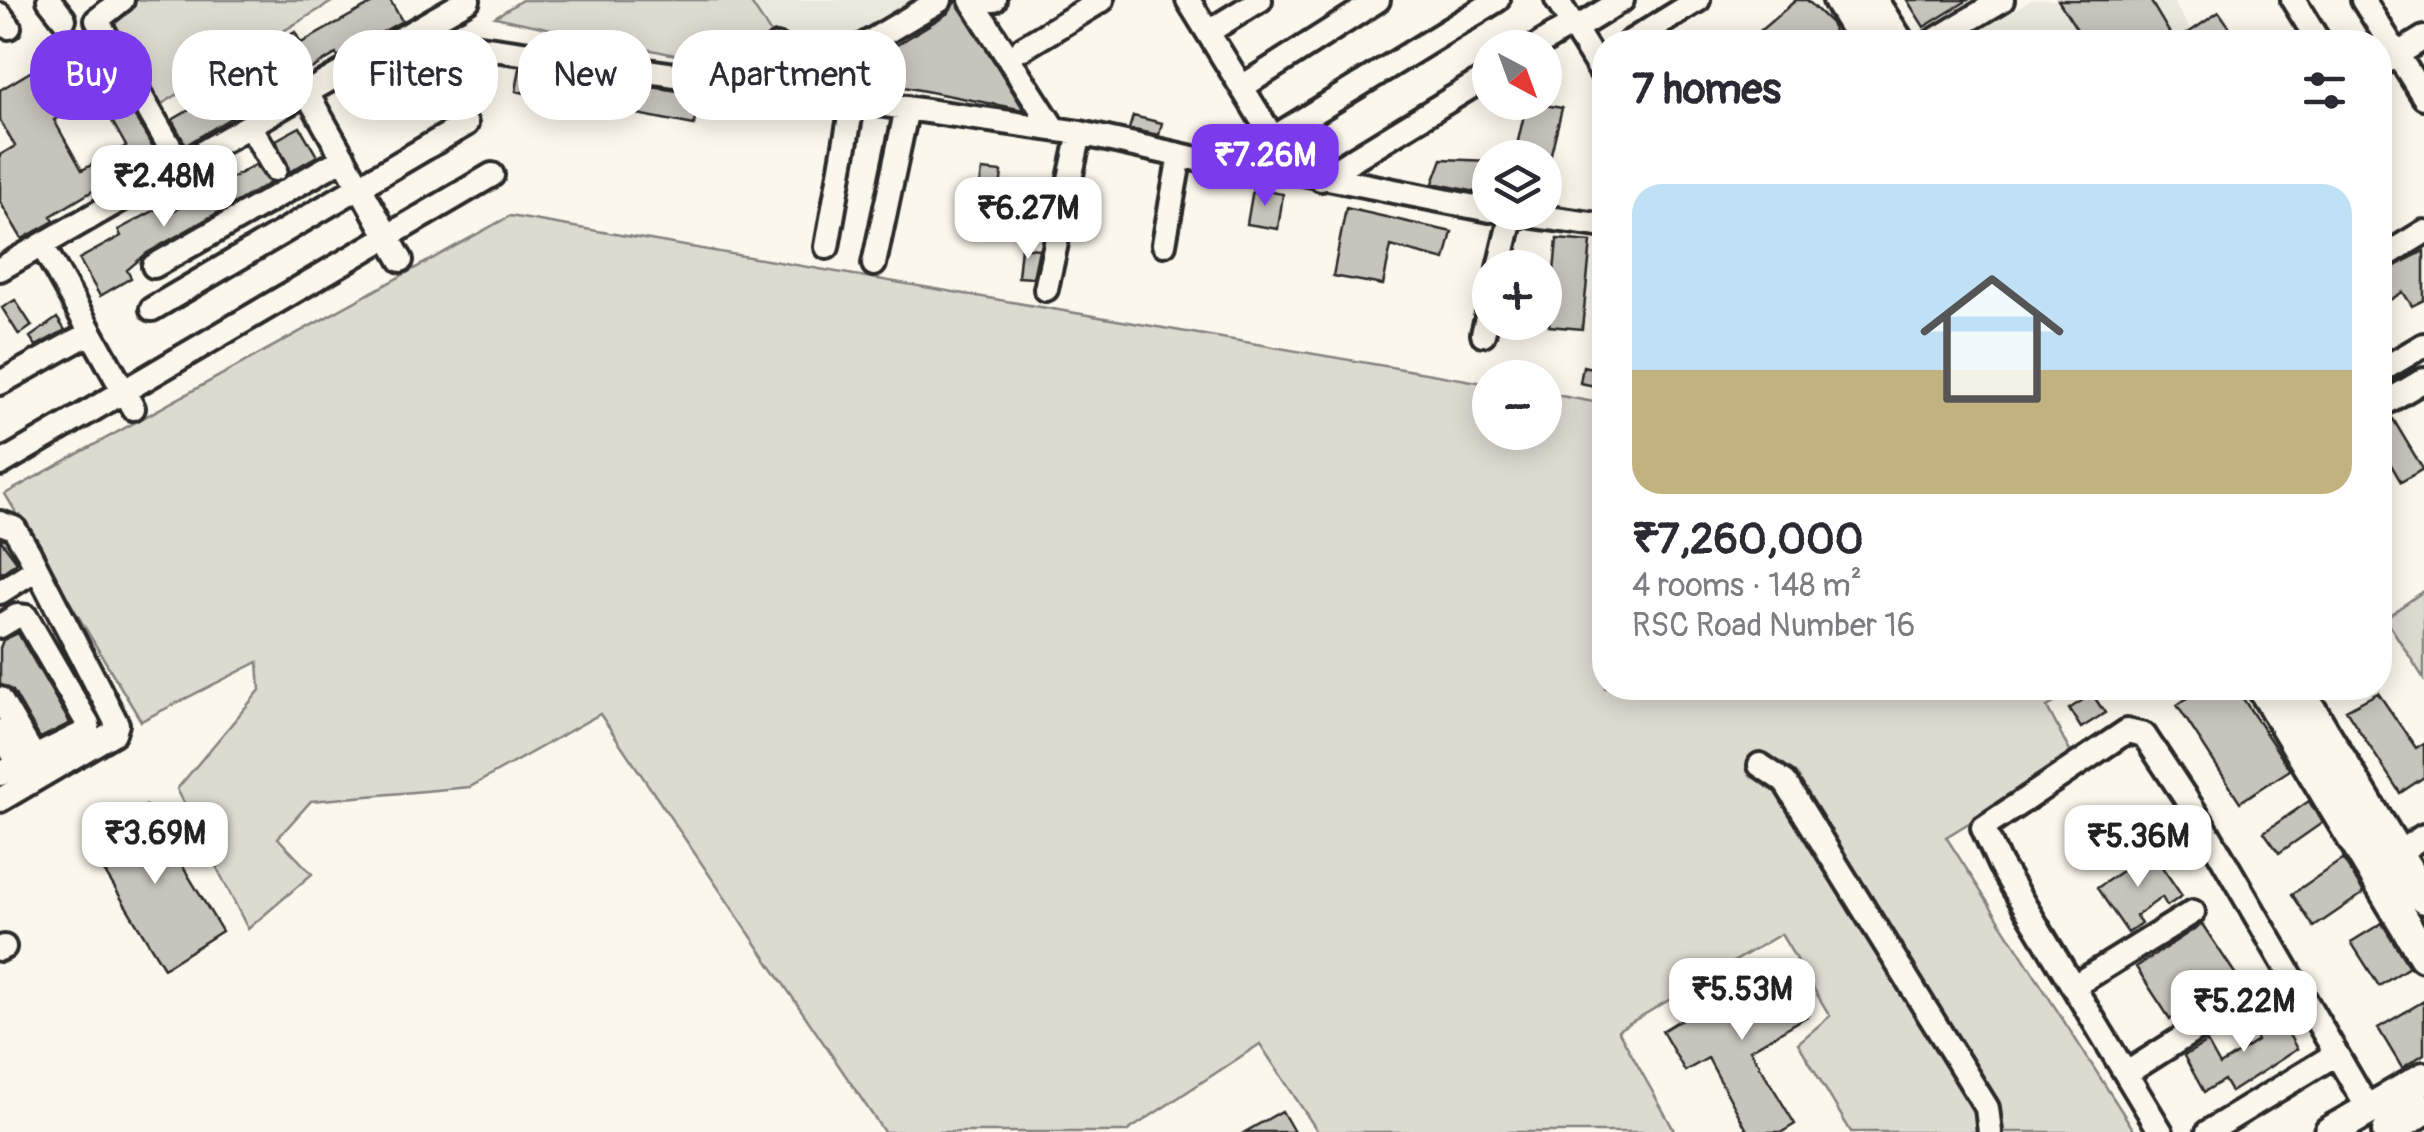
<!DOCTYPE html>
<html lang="en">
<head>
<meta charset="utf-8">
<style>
  body { margin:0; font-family:Pangolin,sans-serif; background:#f2f2f3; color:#2b2b33; height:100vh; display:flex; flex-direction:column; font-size:38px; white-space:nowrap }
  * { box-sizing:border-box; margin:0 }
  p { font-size:32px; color:#7c7c81 }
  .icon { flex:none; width:55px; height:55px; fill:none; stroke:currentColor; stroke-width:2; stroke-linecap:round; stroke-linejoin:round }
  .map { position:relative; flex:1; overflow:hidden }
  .panel { position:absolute; left:1592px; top:30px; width:800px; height:670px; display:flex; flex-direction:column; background:#fff; border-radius:40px; box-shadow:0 5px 25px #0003 }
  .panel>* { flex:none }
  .guide { position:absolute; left:30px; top:30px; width:950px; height:90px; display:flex; gap:20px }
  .needle { width:65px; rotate:139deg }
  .fabs { position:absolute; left:1472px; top:30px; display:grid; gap:20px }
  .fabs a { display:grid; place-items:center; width:90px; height:90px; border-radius:50%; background:#fff; box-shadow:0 5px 25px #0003; font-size:50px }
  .price { position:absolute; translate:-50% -85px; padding:0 22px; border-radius:20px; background:#fff; color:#222; font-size:32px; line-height:65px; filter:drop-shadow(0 2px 5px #0008) }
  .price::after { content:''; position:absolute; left:50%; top:60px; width:30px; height:22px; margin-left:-15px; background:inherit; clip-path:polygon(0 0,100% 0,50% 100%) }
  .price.on { background:#7c3aed; color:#fff }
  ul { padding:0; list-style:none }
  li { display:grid; align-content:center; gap:20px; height:530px; padding:0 40px }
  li+li { border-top:2px solid #e1e1e2 }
  li span { display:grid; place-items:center; height:310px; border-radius:30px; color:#555 }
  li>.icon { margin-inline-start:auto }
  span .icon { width:180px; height:180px; fill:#fffc; stroke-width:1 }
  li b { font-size:42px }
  h2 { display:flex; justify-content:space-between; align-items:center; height:120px; padding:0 40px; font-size:42px }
  .pill { padding:0 35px; border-radius:40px; background:#fff; box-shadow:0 5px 25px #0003; font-size:35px; line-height:90px }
  .pill.on { background:#7c3aed; color:#fff }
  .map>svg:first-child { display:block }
  .built { fill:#ebe8de }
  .green { fill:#dddad0; stroke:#84827e; stroke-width:2.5 }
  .building { fill:#c7c4bc; stroke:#2b2b2b; stroke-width:2.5; fill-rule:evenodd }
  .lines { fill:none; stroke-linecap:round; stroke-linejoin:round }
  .minor-casing { stroke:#2b2b2b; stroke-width:30 }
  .major-casing { stroke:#2b2b2b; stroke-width:38 }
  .minor { stroke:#fbf7ec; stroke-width:22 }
  .major { stroke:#fbf7ec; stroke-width:30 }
</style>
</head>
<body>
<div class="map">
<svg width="2424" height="1132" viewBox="0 0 2424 1132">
  <rect width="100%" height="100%" fill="#fbf7ec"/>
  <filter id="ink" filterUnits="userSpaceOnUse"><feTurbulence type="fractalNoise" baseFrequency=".01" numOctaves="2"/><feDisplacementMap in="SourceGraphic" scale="20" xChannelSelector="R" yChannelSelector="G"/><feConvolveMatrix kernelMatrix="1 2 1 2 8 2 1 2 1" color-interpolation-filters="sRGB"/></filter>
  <g filter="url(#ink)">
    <path class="built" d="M750 0H921L804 74Z
      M2031 0H2172L2198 42H1964Z"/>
    <path class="green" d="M123 0H335L150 111 97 20Z
      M522 0H749L803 82 495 17Z
      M510 216 1490 384V432H1545V393L1605 404V688H2081L2047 707 2074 759 1946 837 2135 1132H1851L1798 1043 1830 1016 1781 934 1618 1030 1675 1132H1318L1260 1044 1126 1132H884L600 714 470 787 311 801 278 838 312 874 248 929 177 789 260 690 258 662 141 721 5 494Z
      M2424 591V679L2385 618Z"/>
    <path class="building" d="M378 0H390L402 21 338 57 336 54 186 145 172 120 191 109 189 105 202 94 285 47 282 40 295 32 301 43Z
      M956 0 1024 110 847 76 948 13Z
      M1796 0H1807L1831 23 1838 42H1747Z
      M1907 0H1968L1924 27Z
      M2058 0H2150L2175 42H2085Z
      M2219 12 2240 42H2175Z
      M89 37 156 153 51 216 54 221 22 239 0 202V155L15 146 0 120V90ZM98 96 126 146 82 170 54 120Z
      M520 68 699 94 694 125 586 104V110L570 108V103L516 91Z
      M1527 102 1562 108 1550 158H1514Z
      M1133 116 1162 123 1159 135 1129 129Z
      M300 127 317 156 289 172 276 140Z
      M1442 159 1490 161V195L1433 183Z
      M255 165 270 183 147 253 127 270 131 278 100 296 79 259 121 236 118 230 159 208 164 216Z
      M982 170 1002 172 999 197 979 195Z
      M1253 189 1283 194 1278 229 1247 224Z
      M1346 208 1452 232 1445 260 1391 246 1383 285 1333 276Z
      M1557 239 1591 242 1582 329 1549 326Z
      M1021 247 1039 249 1033 278 1018 277Z
      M2424 251V300L2412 306 2403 292 2380 306V274Z
      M15 300 32 326 19 335 2 308Z
      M57 318 65 330 36 346 30 337Z
      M1583 366 1605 371V388L1580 383Z
      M2393 419 2423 469 2401 482 2380 446V427Z
      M0 539 17 562 0 574Z
      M18 633 70 723 40 738 13 691 0 684V648L3 640Z
      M2202 688H2236L2290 770 2240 802 2177 705Z
      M2378 693 2416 748 2424 743V777L2400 793 2346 710Z
      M2092 694 2105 713 2081 728 2069 709Z
      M2309 801 2322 823 2279 853 2264 832Z
      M146 806 222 931 164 968 87 843Z
      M2151 851 2182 896 2167 906 2162 897 2136 916 2141 924 2128 933 2097 888Z
      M2343 859 2364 893 2314 927 2292 894Z
      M2382 923 2409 967 2379 986 2351 942Z
      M2202 924 2236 975 2170 1019 2136 967Z
      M1777 961 1809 1015 1750 1050 1795 1124 1782 1132H1748L1708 1058 1685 1071 1662 1031Z
      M2424 1001V1054L2402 1068 2378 1028Z
      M2273 1006 2297 1049 2231 1092 2224 1080 2204 1092 2184 1056 2207 1042 2220 1065 2257 1041 2248 1021Z
      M1282 1111 1294 1132H1245Z"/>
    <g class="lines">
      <g class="minor-casing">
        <path id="minor" d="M49 0 64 19
          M122 0 97 20 181 166
          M971 0 1054 129
          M993 0H994
          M1188 0 1281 151
          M1557 0 1605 78
          M2293 0 2319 42
          M2363 0 2424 97
          M0 15 9 27
          M1575 29 1622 0
          M1208 32 1260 0
          M410 37 1080 133 1197 159 1293 171 1490 210
          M1630 42 1698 0
          M1932 42 2002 0
          M777 46 824 69
          M1023 48 1102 0
          M1534 48 1572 24
          M2380 65 2424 38
          M1242 87 1378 0
          M308 95 401 260
          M816 95 824 69 940 0
          M251 127 275 169
          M1273 138 1497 0
          M1321 179 1490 75
          M1506 212 1605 226
          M1164 244 1180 155
          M42 245 133 408
          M827 247 853 100
          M2380 259 2424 232
          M874 264 907 108
          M154 266 344 158
          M1499 268 1512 213
          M0 269 468 0
          M1046 289 1080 133
          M152 309 466 124
          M1483 334 1490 306
          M2380 371 2424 345
          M0 383 90 333
          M2380 406 2424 380
          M0 464 492 175
          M0 523 14 528 29 553 117 724 114 733 0 800
          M0 592 36 569
          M0 626 17 616 26 617 88 724 86 732 0 774
          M0 699 36 760
          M0 731 20 766
          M1760 765 1785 782 1987 1108 1990 1132
          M2385 861 2424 836
          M0 949 4 947
          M2074 986 2193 912
          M2127 1073 2248 996
          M2161 1132 2000 865 1983 828 2127 731 2144 735 2202 823 2369 1110
          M2208 1132 2336 1054"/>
      </g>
      <g class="major-casing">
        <path id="major" d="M1839 0 1865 42
          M1871 0 1898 42
          M2263 688 2424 956
          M2297 688 2424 898
          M2330 1132 2424 1078
          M2388 1132 2424 1109"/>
      </g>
      <use href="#minor" class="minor"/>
      <use href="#major" class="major"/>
    </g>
  </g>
</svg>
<div class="fabs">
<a><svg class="needle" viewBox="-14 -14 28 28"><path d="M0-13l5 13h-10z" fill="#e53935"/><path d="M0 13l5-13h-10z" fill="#7c7c81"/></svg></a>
<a><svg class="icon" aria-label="layers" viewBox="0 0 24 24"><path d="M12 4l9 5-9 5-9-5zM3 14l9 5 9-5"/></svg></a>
<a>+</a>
<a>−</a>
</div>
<b class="price on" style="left:1265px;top:209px">₹7.26M</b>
<b class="price" style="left:164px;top:230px">₹2.48M</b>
<b class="price" style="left:1028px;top:262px">₹6.27M</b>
<b class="price" style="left:155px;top:887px">₹3.69M</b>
<b class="price" style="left:2138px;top:890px">₹5.36M</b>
<b class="price" style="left:1742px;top:1043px">₹5.53M</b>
<b class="price" style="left:2244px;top:1055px">₹5.22M</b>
<div class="guide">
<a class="pill on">Buy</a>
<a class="pill">Rent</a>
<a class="pill">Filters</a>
<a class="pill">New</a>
<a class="pill">Apartment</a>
</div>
<section class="panel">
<h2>7 homes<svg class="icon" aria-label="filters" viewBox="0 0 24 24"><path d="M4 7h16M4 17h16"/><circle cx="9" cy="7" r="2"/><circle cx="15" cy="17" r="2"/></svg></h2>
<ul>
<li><span style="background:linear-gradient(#bfe0f5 60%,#c2b280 0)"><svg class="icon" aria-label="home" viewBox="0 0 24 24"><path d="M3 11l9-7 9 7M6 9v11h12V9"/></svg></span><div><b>₹7,260,000</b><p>4 rooms · 148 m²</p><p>RSC Road Number 16</p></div></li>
</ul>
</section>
</div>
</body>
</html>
